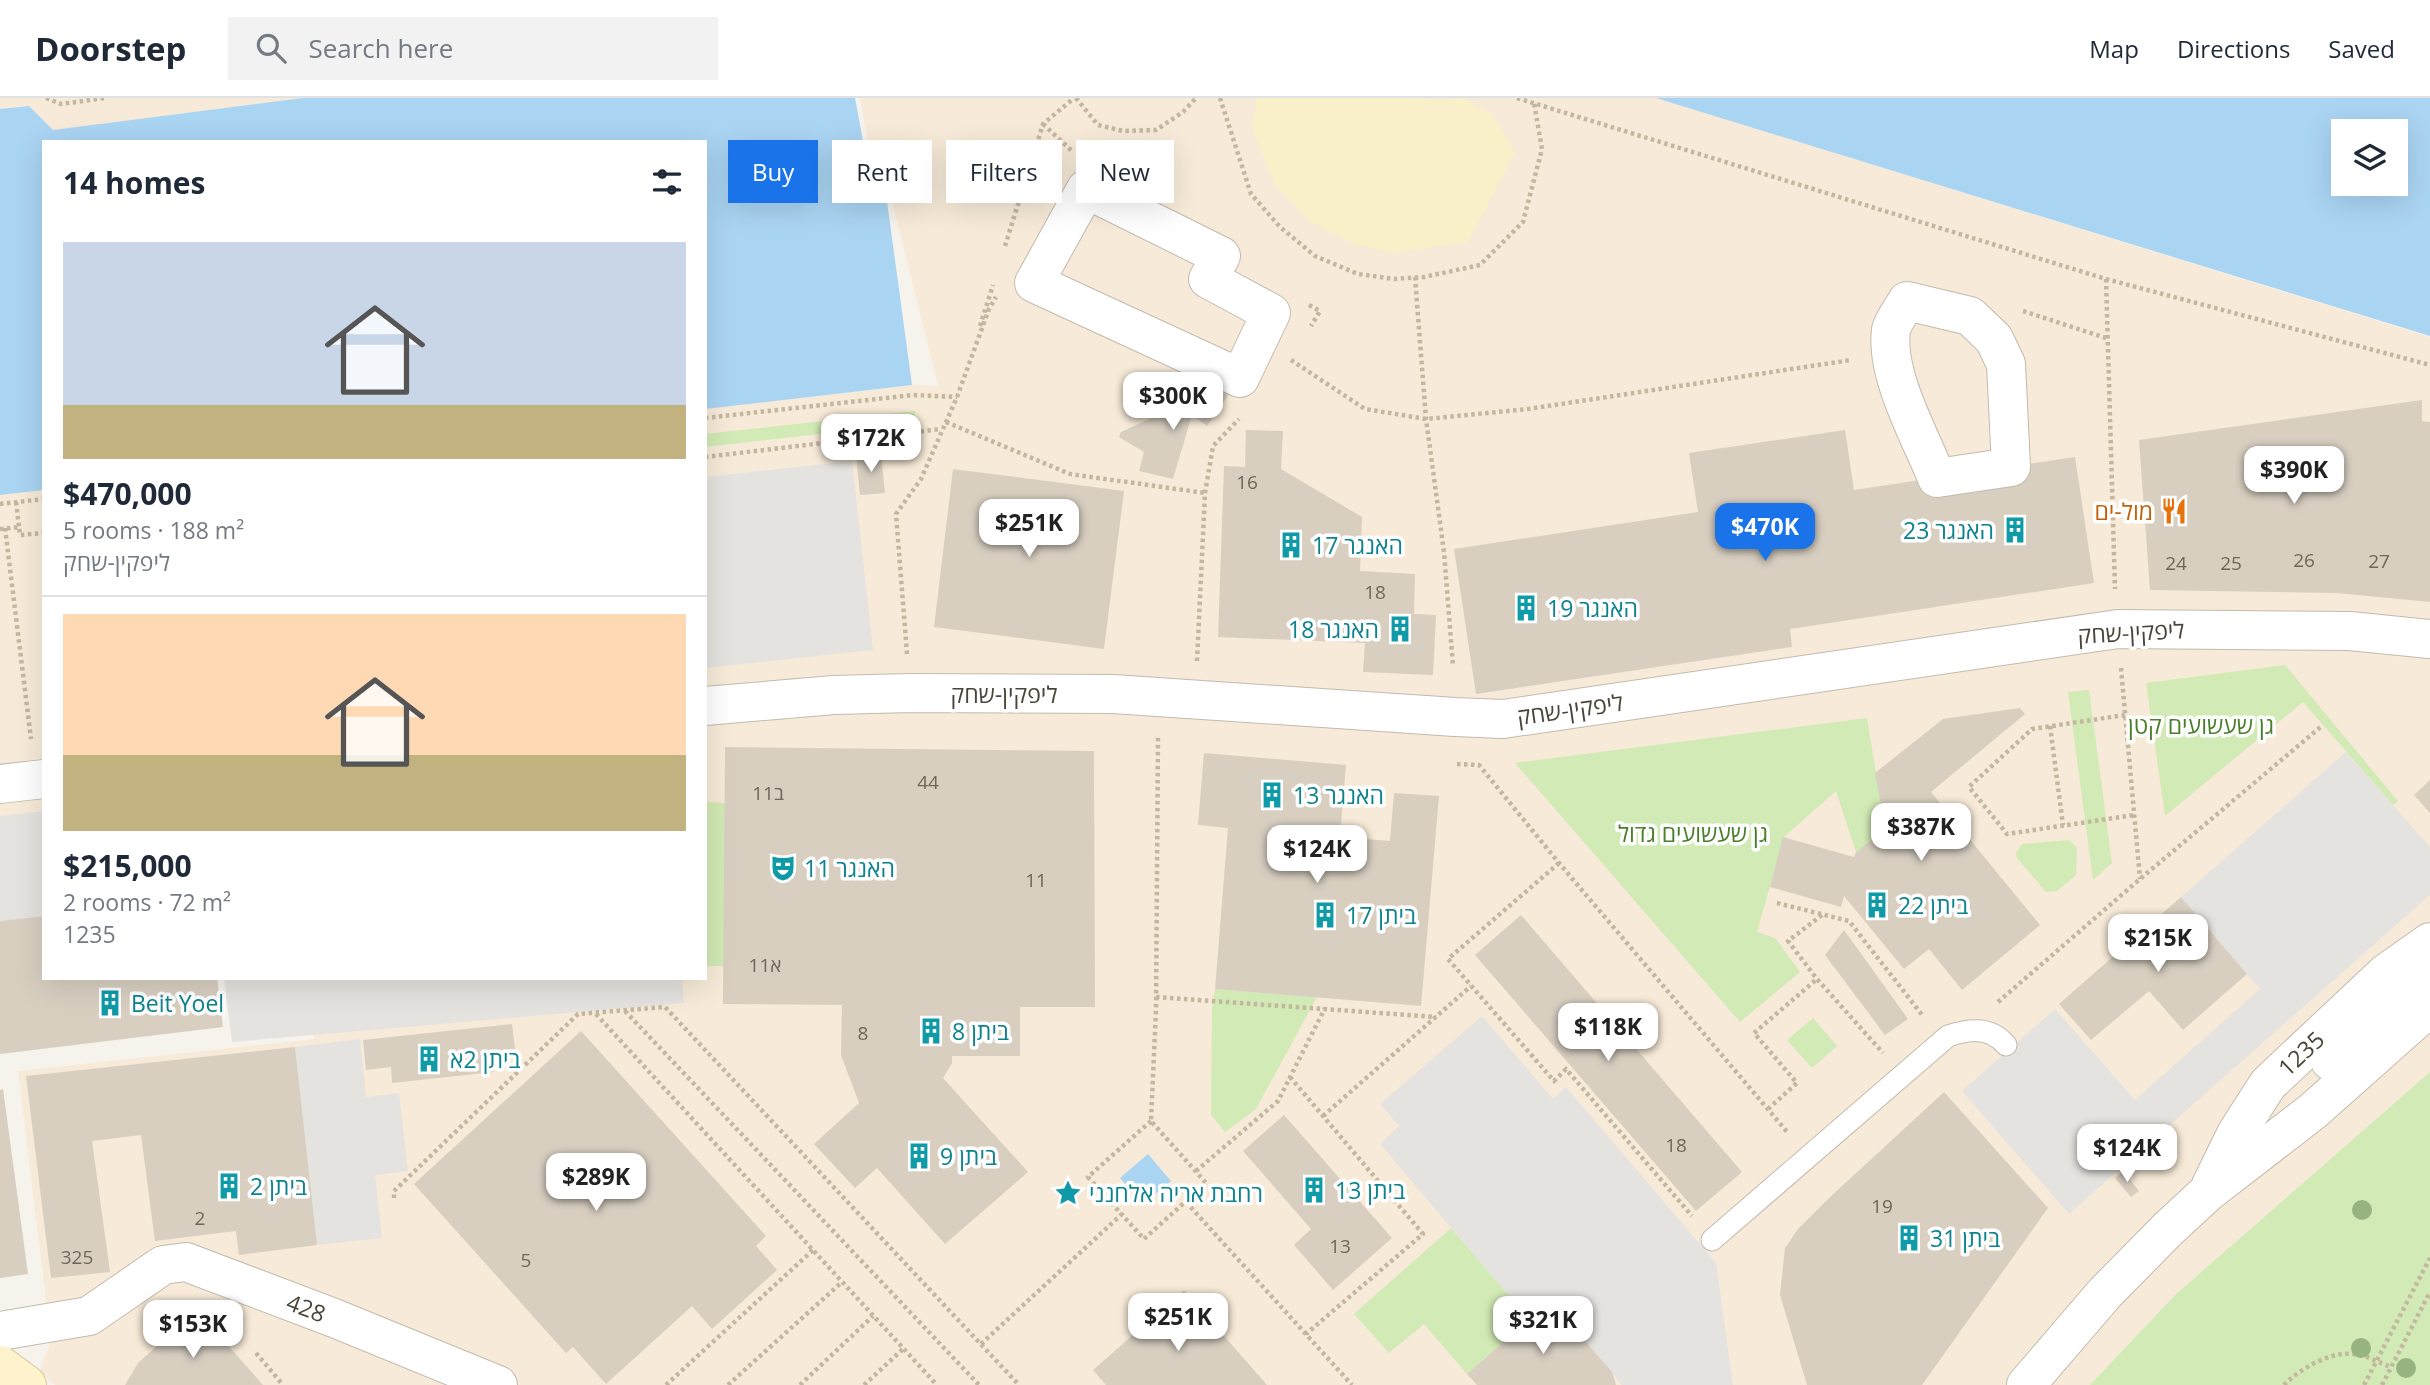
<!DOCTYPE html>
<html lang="en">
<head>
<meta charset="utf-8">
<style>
  body { margin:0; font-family:"Open Sans","Noto Sans Hebrew",sans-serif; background:#f2f2f3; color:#1f2937; height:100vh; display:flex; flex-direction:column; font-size:26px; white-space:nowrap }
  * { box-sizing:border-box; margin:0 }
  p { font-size:23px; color:#747a83 }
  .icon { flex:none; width:38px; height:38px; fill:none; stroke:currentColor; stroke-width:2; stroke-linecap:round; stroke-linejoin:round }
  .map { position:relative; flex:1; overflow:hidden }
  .sheet { position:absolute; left:42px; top:42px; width:665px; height:840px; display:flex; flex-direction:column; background:#fff; border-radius:0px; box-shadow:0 7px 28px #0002 }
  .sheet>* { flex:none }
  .hud { position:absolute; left:728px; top:42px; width:665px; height:63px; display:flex; gap:14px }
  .buttons { position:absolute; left:2331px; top:21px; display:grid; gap:14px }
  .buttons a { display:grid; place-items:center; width:77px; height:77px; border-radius:0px; background:#fff; box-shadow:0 7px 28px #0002; font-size:35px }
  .price { position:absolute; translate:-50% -60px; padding:0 16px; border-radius:14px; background:#fff; color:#222; font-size:23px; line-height:46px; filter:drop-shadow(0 2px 4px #0008) }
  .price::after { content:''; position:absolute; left:50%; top:42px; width:21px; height:16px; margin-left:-10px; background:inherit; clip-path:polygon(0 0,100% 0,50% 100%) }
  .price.active { background:#1a73e8; color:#fff }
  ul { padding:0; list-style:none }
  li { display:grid; align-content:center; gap:14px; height:371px; padding:0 21px }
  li+li { border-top:2px solid #e0e1e3 }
  li span { display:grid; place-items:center; height:217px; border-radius:0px; color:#555 }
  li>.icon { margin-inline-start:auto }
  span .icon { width:126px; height:126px; fill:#fffc; stroke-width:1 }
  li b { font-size:30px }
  h2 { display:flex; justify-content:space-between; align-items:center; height:84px; padding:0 21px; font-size:30px }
  .tag { padding:0 24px; border-radius:0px; background:#fff; box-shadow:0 7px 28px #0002; font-size:24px; line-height:63px }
  .tag.active { background:#1a73e8; color:#fff }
  header { display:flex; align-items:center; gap:42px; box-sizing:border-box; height:98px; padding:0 35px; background:#fff; border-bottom:2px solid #e0e1e3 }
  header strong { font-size:33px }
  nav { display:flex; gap:38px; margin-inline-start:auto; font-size:24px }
  .search { width:490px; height:63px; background:#f2f2f3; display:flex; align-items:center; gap:18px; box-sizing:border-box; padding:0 24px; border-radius:0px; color:#747a83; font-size:26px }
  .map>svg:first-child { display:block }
  .commercial { fill:#f7ead8 }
  .green { fill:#d2eab5 }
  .sand { fill:#f9efc9 }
  .parking { fill:#e5e3e0 }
  .water { fill:#a9d4f2; fill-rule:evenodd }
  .building { fill:#d8cfc1 }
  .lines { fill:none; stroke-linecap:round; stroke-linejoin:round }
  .lane-casing { stroke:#c2bbae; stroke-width:23 }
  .street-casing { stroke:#c2bbae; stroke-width:40 }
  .secondary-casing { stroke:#d6c79b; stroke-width:40 }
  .path { stroke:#c4b79f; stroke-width:4.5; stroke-dasharray:3.5 3.5; stroke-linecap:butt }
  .lane { stroke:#fff; stroke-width:21 }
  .street { stroke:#fff; stroke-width:38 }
  .secondary { stroke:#fff3cd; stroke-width:38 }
  .tree { fill:#97b381 }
  .labels { text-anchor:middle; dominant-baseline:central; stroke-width:7; stroke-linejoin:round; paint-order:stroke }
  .number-label { font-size:19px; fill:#6e675b }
  .food-label { font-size:23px; fill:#c56008; stroke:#fff; text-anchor:end }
  .culture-label { font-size:23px; fill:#0d838f; stroke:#fff; text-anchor:start }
  .street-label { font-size:23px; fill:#4b4439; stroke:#fff }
  .park-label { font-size:23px; fill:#4a7f2a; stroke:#fff }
</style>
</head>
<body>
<header>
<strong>Doorstep</strong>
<div class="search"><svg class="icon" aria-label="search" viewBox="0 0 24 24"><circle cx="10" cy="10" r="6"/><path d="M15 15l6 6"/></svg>Search here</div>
<nav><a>Map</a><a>Directions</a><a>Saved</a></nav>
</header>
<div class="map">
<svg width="2430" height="1287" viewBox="0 0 2430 1287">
  <rect width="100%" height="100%" fill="#f6f3ec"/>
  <path class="commercial" d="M0 0H303L53 32 29 8 0 11Z
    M860 0H1656L2430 239V974L2175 1197 2090 1287H55L39 1274 51 1243 18 973 314 941 307 880H705V311L912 287 938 288 887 83 875 82Z
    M44 392V713L0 718V397Z"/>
  <path class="green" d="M915 313 916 325 705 349V336Z
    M2285 567 2398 703 2393 707 2303 604 2165 718 2146 585Z
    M2089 592 2112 765 2093 782 2068 594Z
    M1867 620 1882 712 1888 708 1899 721 1856 754 1836 693 1784 739 1757 834 1775 840 1800 874 1740 924 1515 665Z
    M705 704 725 705 724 868H705Z
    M2069 742 2077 750 2076 777 2057 793 2046 794 2017 760 2016 755 2022 746Z
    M1215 891 1317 899 1256 1011 1225 1034 1211 1017 1212 911Z
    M1813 920 1837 948 1812 970 1787 942Z
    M2430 974V1287H2090L2175 1197Z
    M1451 1130 1529 1221 1467 1276 1424 1226 1389 1255 1354 1216Z"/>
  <path class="sand" d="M1257 0H1420L1438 2 1465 0 1495 19 1515 55 1468 144 1393 155 1354 146 1309 123 1275 87 1252 30Z"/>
  <path class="parking" d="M852 363 873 552 705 570V379Z
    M2346 654 2430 749V797L2069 1116 1962 993 2055 911 2135 1002 2260 891 2181 799Z
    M44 713V818L0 823V718Z
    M224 880H682L684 905 232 944Z
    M1482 918 1553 1001 1566 989 1716 1165 1733 1287H1622L1551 1203 1529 1221 1380 1046 1399 1028 1380 1006Z
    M360 941 366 999 399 995 408 1073 375 1077 382 1140 317 1147 295 949Z"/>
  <path class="water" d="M303 0H855L873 97 886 96 912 287 705 311V44H44V392L0 397V11L29 8 53 32Z
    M1656 0H2430V239V238ZM2343 33H2396V86H2343Z
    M1148 1056 1171 1083 1143 1107 1120 1080Z"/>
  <path class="building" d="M1240 280 1207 328 1192 317 1173 381 1139 373 1144 354 1119 339 1121 334Z
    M2422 302V323L2430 324V504L2337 495 2150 492 2139 342Z
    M1246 332 1283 333 1281 371 1362 419 1360 473 1415 476 1414 516 1436 517 1433 577 1363 574 1365 545 1218 539 1224 368 1245 369Z
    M1845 332 1854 392 2075 359 2094 485 1790 531 1792 549 1476 596 1454 451 1698 414 1689 355Z
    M881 355 885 395 860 397 856 358Z
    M953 371 1124 393 1104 551 934 529Z
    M2020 610 2025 616 1931 694 2040 827 1962 892 1929 851 1904 871 1844 798 1841 809 1770 789 1783 739 1854 759 1856 754 1899 721 1888 708 1882 713 1875 675 1943 621Z
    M725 649 1094 653 1095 909H1020V958H952V965L943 980 1028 1074 945 1146 877 1070 855 1090 814 1046 859 1005 841 957 842 907 723 906Z
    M1204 655 1346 667 1340 739 1390 743 1394 695 1439 698 1421 908 1215 891 1228 730 1198 727Z
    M2430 682V715L2414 697Z
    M2181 799 2247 876 2183 932 2149 893 2091 942 2059 906Z
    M1521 817 1742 1074 1696 1113 1475 857Z
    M44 818V880H217L223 929 0 956V823Z
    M1844 832 1908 921 1885 937 1825 857Z
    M512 926 515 951 492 953 494 974 392 985 391 969 366 972 363 942Z
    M581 933 766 1138 756 1148 777 1172 712 1231 692 1208 606 1286 573 1249 566 1255 414 1086Z
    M295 949 317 1147 239 1157 236 1133 155 1143 141 1037 92 1043 110 1174 51 1180 26 978Z
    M3 991 28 1176 0 1180V992Z
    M1944 994 2048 1110 1922 1287H1807L1780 1197 1785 1150 1798 1131 1828 1101Z
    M1284 1017 1392 1140 1333 1192 1294 1147 1311 1131 1243 1053Z
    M2123 1073 2139 1093 2131 1099 2115 1080Z
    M1184 1192 1267 1287H1106L1093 1272Z
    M1550 1203 1612 1274 1616 1287H1477L1467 1276Z
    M197 1212 263 1287H125L138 1265Z"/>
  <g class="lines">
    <g class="lane-casing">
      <path id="lane" d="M1712 1142 1948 938C1969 931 1990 928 2006 947"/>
    </g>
    <g class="street-casing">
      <g id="street">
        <path d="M1086 91 1221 158 1208 181 1271 215 1240 280 1034 185Z"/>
        <path d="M1907 203 1970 218 1994 241 2006 266 2011 369 1937 380C1920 338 1885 277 1891 232 1893 223 1902 212 1907 203Z"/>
        <path d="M705 608 834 597 910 595 1113 596 1455 619 1503 621 2118 531 2350 533 2430 541"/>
        <path d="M0 686 44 681"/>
        <path d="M2330 963 2407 893 2430 865"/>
        <path id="s1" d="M2211 1087 2236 1036 2268 986 2386 875 2430 844"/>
        <path id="s2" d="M0 1233 89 1218 163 1167 186 1164 334 1220 498 1287"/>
        <path d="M2026 1287 2105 1195 2168 1131 2207 1095 2313 1013 2430 909"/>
      </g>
    </g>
    <g class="secondary-casing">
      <path id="secondary" d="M0 1267 27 1287"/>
    </g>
    <path class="path" d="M46 0 61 6 105 0
      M1076 0 1098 27 1123 33 1156 32 1183 14 1196 0
      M1220 0 1251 96 1280 129 1315 158 1358 176 1394 181 1424 179 1480 167 1523 124 1542 51 1534 5
      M1517 0 2106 181 2430 267
      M1043 26 1073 54
      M1005 148 1043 26 1074 0
      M1415 179 1426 321 1444 454 1453 568
      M2106 181 2115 491
      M1309 207 1320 213 1311 228
      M2023 213 2106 240
      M980 228 993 187
      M1291 262 1365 311 1426 321 1528 311 1851 262
      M705 320 913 297 957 299
      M946 324 1070 376 1205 395
      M705 359 941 331
      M16 404 19 429
      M0 406 44 401
      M5 430 31 641
      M0 431 19 429 20 437 44 435
      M907 556 896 416 921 381 957 299 989 211 996 199
      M1197 563 1205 395 1213 348 1239 321
      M2121 570 2140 781
      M2125 617 2032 631 1969 689 2007 736 2134 717
      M2050 628 2063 727
      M1457 666 1479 667 1559 765 1788 1035
      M1559 765 1448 861 1554 983 1566 971 1692 1118
      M1777 805 1849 823 1923 918
      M1822 817 1788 843 1817 881 1883 955
      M1156 899 1436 919
      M1998 904 2140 781 2323 627
      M625 913 979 1287
      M596 916 937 1287
      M1290 979 1423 1136 1306 1236
      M1768 1011 1797 985 1754 935 1817 881
      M1323 1018 1471 888
      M1151 1023 1088 1079 1144 1141 1206 1085 1151 1023 1156 911 1158 638
      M1196 1073 1278 1003 1325 910
      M394 1100V1093L578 916 665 909 1019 1287
      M1186 1104 1352 1287
      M981 1246 1122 1116
      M256 1255 283 1287
      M666 1287 813 1152
      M728 1287 842 1184
      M800 1287 873 1218
      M864 1287 903 1251
      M2284 1287C2300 1271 2330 1253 2354 1256 2366 1257 2380 1265 2391 1269
      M2364 1287 2430 1160
      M2382 1287 2430 1194"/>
    <use href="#lane" class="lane"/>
    <use href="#street" class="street"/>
    <use href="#secondary" class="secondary"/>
  </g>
  <g class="tree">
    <circle cx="2362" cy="1112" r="10"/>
    <circle cx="2361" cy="1250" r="10"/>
    <circle cx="2406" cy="1270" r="10"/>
  </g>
  <defs>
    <g id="restaurant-bare" transform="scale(2.1)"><path d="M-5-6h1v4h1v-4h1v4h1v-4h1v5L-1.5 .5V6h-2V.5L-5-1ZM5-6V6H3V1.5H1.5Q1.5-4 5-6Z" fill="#e8710a" stroke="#fff" stroke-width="2.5" paint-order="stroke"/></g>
    <g id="building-bare" transform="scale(2.1)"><path d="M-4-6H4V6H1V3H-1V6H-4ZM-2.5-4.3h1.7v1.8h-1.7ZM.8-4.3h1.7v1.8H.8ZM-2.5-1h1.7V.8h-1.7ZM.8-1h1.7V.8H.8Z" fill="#0f9aa8" stroke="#fff" stroke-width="2.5" paint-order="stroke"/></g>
    <g id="theatre-bare" transform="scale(2.1)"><path d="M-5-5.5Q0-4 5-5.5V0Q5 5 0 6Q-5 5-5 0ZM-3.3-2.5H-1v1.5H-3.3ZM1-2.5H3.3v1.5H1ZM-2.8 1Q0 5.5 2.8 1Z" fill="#0f9aa8" stroke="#fff" stroke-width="2.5" paint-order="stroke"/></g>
    <g id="sight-bare" transform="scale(2.1)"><path d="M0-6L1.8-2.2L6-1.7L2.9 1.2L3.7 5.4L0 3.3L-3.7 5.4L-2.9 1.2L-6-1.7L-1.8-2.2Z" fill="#0f9aa8" stroke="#fff" stroke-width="2.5" paint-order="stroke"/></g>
  </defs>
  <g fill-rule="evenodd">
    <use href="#restaurant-bare" x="2174" y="413"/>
    <use href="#building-bare" x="2015" y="432"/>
    <use href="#building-bare" x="1291" y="447"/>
    <use href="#building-bare" x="1526" y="510"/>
    <use href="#building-bare" x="1400" y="531"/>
    <use href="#building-bare" x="1272" y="697"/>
    <use href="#theatre-bare" x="783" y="770"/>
    <use href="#building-bare" x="1877" y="807"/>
    <use href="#building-bare" x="1325" y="817"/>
    <use href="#building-bare" x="110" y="905"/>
    <use href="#building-bare" x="931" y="933"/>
    <use href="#building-bare" x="429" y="961"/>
    <use href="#building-bare" x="919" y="1058"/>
    <use href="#building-bare" x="229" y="1088"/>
    <use href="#building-bare" x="1314" y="1092"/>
    <use href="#sight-bare" x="1068" y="1095"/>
    <use href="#building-bare" x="1909" y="1140"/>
  </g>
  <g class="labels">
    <g class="number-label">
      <text x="1247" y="384">16</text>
      <text x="2304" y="462">26</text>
      <text x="2379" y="463">27</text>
      <text x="2176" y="465">24</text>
      <text x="2231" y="465">25</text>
      <text x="1375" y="494">18</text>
      <text x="928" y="684">44</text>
      <text x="768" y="695">11ב</text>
      <text x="1036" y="782">11</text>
      <text x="765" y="867">11א</text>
      <text x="863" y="935">8</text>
      <text x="1676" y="1047">18</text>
      <text x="1882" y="1108">19</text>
      <text x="200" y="1120">2</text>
      <text x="1340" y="1148">13</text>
      <text x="77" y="1159">325</text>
      <text x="526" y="1162">5</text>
    </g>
    <g class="food-label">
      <text x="2153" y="413">מול-ים</text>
    </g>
    <g class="culture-label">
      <text x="1994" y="432" text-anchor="end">האנגר 23</text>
      <text x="1312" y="447">האנגר 17</text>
      <text x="1547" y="510">האנגר 19</text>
      <text x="1379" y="531" text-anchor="end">האנגר 18</text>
      <text x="1293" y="697">האנגר 13</text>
      <text x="804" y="770">האנגר 11</text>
      <text x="1898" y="807">ביתן 22</text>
      <text x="1346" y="817">ביתן 17</text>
      <text x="131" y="905">Beit Yoel</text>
      <text x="952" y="933">ביתן 8</text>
      <text x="450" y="961">ביתן 2א</text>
      <text x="940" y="1058">ביתן 9</text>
      <text x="250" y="1088">ביתן 2</text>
      <text x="1335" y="1092">ביתן 13</text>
      <text x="1089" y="1095">רחבת אריה אלחנני</text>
      <text x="1930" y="1140">ביתן 31</text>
    </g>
    <g class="street-label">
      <text transform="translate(2131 534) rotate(-3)">ליפקין-שחק</text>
      <text x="1004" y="596">ליפקין-שחק</text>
      <text transform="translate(1570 611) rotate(-8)">ליפקין-שחק</text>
      <text stroke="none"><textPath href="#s1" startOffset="161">1235</textPath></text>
      <text stroke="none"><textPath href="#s2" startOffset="332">428</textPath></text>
    </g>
    <g class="park-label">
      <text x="2201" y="627">גן שעשועים קטן</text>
      <text x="1693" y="735">גן שעשועים גדול</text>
    </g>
  </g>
</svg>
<div class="buttons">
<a><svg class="icon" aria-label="layers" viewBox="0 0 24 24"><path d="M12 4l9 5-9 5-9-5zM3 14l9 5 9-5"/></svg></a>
</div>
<b class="price" style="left:1173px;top:334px">$300K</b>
<b class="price" style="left:871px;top:376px">$172K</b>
<b class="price" style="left:2294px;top:408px">$390K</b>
<b class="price" style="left:1029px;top:461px">$251K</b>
<b class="price active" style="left:1765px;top:465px">$470K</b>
<b class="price" style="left:1921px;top:765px">$387K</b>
<b class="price" style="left:1317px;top:787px">$124K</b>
<b class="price" style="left:2158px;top:876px">$215K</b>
<b class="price" style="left:1608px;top:965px">$118K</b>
<b class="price" style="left:2127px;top:1086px">$124K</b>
<b class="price" style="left:596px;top:1115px">$289K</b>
<b class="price" style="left:1178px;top:1255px">$251K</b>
<b class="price" style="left:1543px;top:1258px">$321K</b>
<b class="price" style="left:193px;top:1262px">$153K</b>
<div class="hud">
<a class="tag active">Buy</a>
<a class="tag">Rent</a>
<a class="tag">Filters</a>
<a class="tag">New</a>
</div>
<section class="sheet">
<h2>14 homes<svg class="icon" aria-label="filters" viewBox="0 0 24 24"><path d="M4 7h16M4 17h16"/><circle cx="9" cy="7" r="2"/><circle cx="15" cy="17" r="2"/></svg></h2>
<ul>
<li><span style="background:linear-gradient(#c9d6e8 75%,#c2b280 0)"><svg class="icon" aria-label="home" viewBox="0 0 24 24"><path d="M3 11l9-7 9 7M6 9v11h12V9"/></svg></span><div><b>$470,000</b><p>5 rooms · 188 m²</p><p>ליפקין-שחק</p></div></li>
<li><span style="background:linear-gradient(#ffd9b3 65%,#c2b280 0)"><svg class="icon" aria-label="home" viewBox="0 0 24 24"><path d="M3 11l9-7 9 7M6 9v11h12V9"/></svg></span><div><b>$215,000</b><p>2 rooms · 72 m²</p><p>1235</p></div></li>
</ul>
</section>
</div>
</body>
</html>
